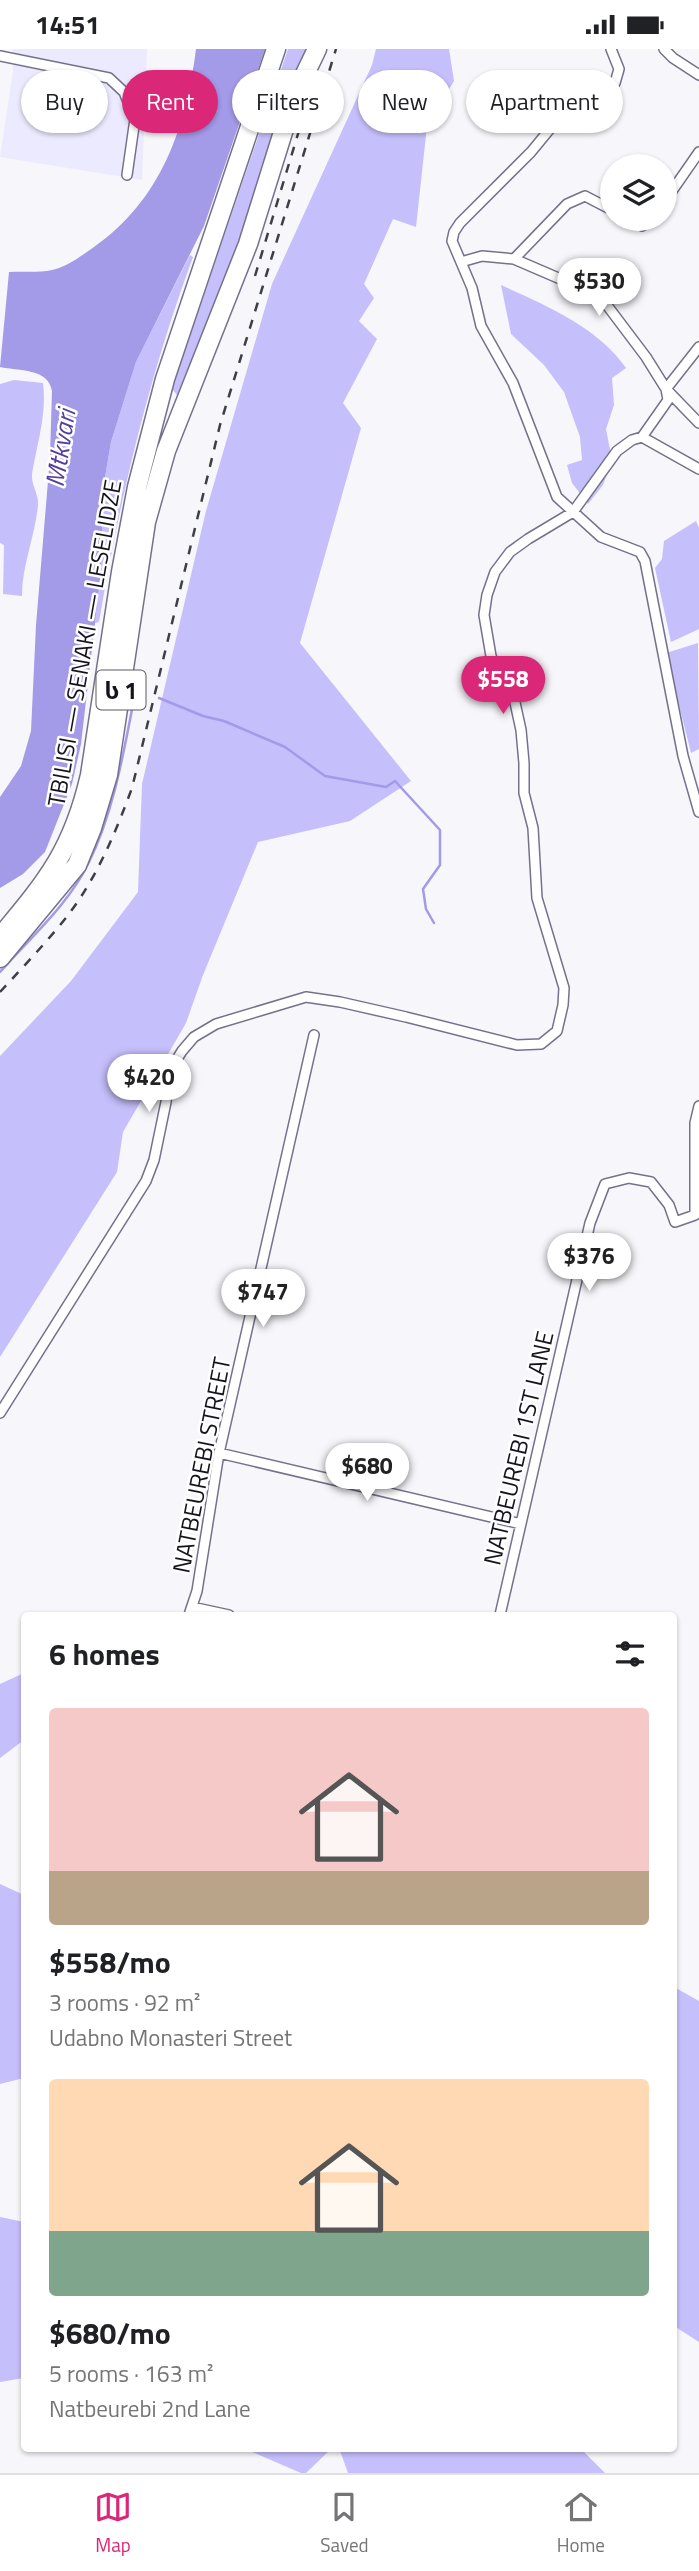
<!DOCTYPE html>
<html lang="en">
<head>
<meta charset="utf-8">
<style>
  body { margin:0; font-family:"Titillium Web","Noto Sans Georgian",sans-serif; background:#f2f2f2; color:#202124; height:100vh; display:flex; flex-direction:column; font-size:26px; white-space:nowrap }
  * { box-sizing:border-box; margin:0 }
  p { font-size:23px; color:#757577 }
  .icon { flex:none; width:38px; height:38px; fill:none; stroke:currentColor; stroke-width:2; stroke-linecap:round; stroke-linejoin:round }
  .map { position:relative; flex:1; overflow:hidden }
  .panel { position:absolute; left:21px; top:1563px; width:656px; height:840px; display:flex; flex-direction:column; background:#fff; border-radius:7px; box-shadow:0 2px 5px #0004 }
  .panel>* { flex:none }
  .hud { position:absolute; left:21px; top:21px; width:658px; height:63px; display:flex; gap:14px }
  .buttons { position:absolute; left:600px; top:105px; display:grid; gap:14px }
  .buttons a { display:grid; place-items:center; width:77px; height:77px; border-radius:50%; background:#fff; box-shadow:0 2px 5px #0004; font-size:35px }
  .price { position:absolute; translate:-50% -60px; padding:0 16px; border-radius:24px; background:#fff; color:#222; font-size:23px; line-height:46px; filter:drop-shadow(0 2px 4px #0008) }
  .price::after { content:''; position:absolute; left:50%; top:42px; width:21px; height:16px; margin-left:-10px; background:inherit; clip-path:polygon(0 0,100% 0,50% 100%) }
  .price.current { background:#db2777; color:#fff }
  ul { padding:0; list-style:none }
  li { display:grid; align-content:center; gap:14px; height:371px; padding:0 28px }
  li span { display:grid; place-items:center; height:217px; border-radius:7px; color:#555 }
  li>.icon { margin-inline-start:auto }
  span .icon { width:126px; height:126px; fill:#fffc; stroke-width:1 }
  li b { font-size:30px }
  h2 { display:flex; justify-content:space-between; align-items:center; height:84px; padding:0 28px; font-size:30px }
  .tag { padding:0 24px; border-radius:32px; background:#fff; box-shadow:0 2px 5px #0004; font-size:24px; line-height:63px }
  .tag.current { background:#db2777; color:#fff }
  .status { display:flex; justify-content:space-between; align-items:center; height:49px; padding:0 35px; background:#fff; direction:ltr }
  .status svg { height:19px; fill:currentColor }
  .menu { display:flex; justify-content:space-around; align-items:center; height:98px; border-top:2px solid #e0e0e0; background:#fff; font-size:19px; color:#757577 }
  .menu a { display:grid; justify-items:center; gap:4px }
  .menu .current { color:#db2777 }
  .map>svg:first-child { display:block }
  .built { fill:#ebeaff }
  .green { fill:#c5bffb }
  .water { fill:#a39ae8 }
  .lines { fill:none; stroke-linecap:round; stroke-linejoin:round }
  .stream { stroke:#a39ae8; stroke-width:2.5 }
  .street-casing { stroke:#74728a; stroke-width:12 }
  .highway-casing { stroke:#74728a; stroke-width:21 }
  .street { stroke:#fff; stroke-width:9 }
  .highway { stroke:#fff; stroke-width:18 }
  .rail { stroke:#3f3e47; stroke-width:2.5; stroke-dasharray:9 9; stroke-linecap:butt }
  .labels { text-anchor:middle; dominant-baseline:central; stroke-width:5; stroke-linejoin:round; paint-order:stroke }
  .shield { fill:#fff; stroke:#5b5a62; stroke-width:2 }
  .shield-label { font-size:23px; font-weight:bold; fill:#15141e }
  .street-label { font-size:24px; fill:#15141e; stroke:#fff }
  .water-label { font-size:26px; font-style:italic; fill:#53409b; stroke:#fff }
</style>
</head>
<body>
<div class="status"><b>14:51</b><svg viewBox="0 0 49 12"><path d="M0 12V9h3v3zM5 12V6h3v6zM10 12V3h3v9zM15 12V0h3v12zM26 1h20v11H26zM47 4h2v5h-2z"/></svg></div>
<div class="map">
<svg width="699" height="2424" viewBox="0 0 699 2424">
  <rect width="100%" height="100%" fill="#f6f6fb"/>
  <path class="built" d="M13 0H147L142 131 0 108 13 22Z"/>
  <path class="green" d="M288 0H308L218 248 177 346 172 340Z
    M376 0H449L454 32 427 77 416 178 393 170 364 235 374 249 359 272 377 290 343 354 361 379 300 594 411 732 350 772 258 793 203 926 186 974 123 1083 117 1123 0 1308V1007L71 932 138 843 142 735 206 462 272 235 372 16Z
    M190 206 193 208C149 327 120 448 99 573L95 574 101 522 103 440 111 393 136 313Z
    M501 236C545 256 598 278 626 319L612 329 614 356 606 380 612 411 603 436 588 455 572 434 567 416 582 411 580 388 564 343 544 316 511 285Z
    M14 331 43 334C47 366 37 394 32 425 31 436 39 445 38 456 35 488 22 515 22 547L3 545 4 496 0 494V335Z
    M696 472 699 479V580L671 593 655 519 662 510 664 492Z
    M698 594 699 700 691 704 666 604Z
    M24 1624V1691L0 1709V1635Z
    M0 1835 24 1846V2029L0 2035Z
    M674 1938 699 1952V2293L674 2277Z
    M0 2168 24 2173V2329L0 2333Z
    M243 2399H332L306 2424H301Z
    M339 2399H580L605 2424H348Z"/>
  <path class="water" d="M196 0H265L204 177 136 313 111 393 103 440 101 522 95 574 81 695 72 735 45 803 23 825 0 839V748L21 717 31 682 36 576 50 408 52 342C48 319 19 322 0 318L9 223C23 222 38 224 52 221 67 218 81 207 94 198 161 151 186 79 196 0Z"/>
  <g class="lines">
    <path class="stream" d="M132 645 141 646
      M159 649 203 667 224 672 285 698 325 727 386 738 395 732 440 781V816L423 840 426 860 434 874
      M0 923C30 889 68 856 88 815 114 763 124 701 135 645"/>
    <g class="street-casing">
      <path id="street" d="M611 0 619 20 615 34 583 49 559 69 531 103 460 174 454 183 452 192 472 239 481 277 513 334 557 448 601 488 640 503 645 512 683 707 699 763
        M664 0 673 9 699 26
        M0 7 109 29 124 43 135 70 127 126
        M665 152 699 103
        M628 170 642 177 653 170
        M514 210 567 155 585 147 612 161
        M461 213 482 207 514 210 600 247 646 308 666 340 699 374
        M642 388 668 351 666 340 699 298
        M0 1364 146 1132 154 1111 166 1053 169 1023 182 1002 194 988 216 975 306 948 340 953 406 968 517 996 541 995 557 982 563 956 564 939 537 849 533 779 524 744V714L521 681 514 649 499 627 491 607 484 566 487 546 495 523 510 503 528 490 573 463 617 402 632 391 642 388 699 420
        M219 1404 521 1475
        M192 1558 229 1566
        M189 1566 197 1542 219 1404 314 986
        M500 1566 590 1174 605 1135 629 1129 651 1133 669 1156 675 1173 695 1166V1074L699 1057"/>
    </g>
    <g class="highway-casing">
      <path id="highway" d="M0 888C48 831 73 800 90 726L121 523 137 438 165 330 276 0
        M0 909 77 816 92 779 108 726 146 473 166 402 248 195 294 48 317 0"/>
    </g>
    <use href="#street" class="street"/>
    <use href="#highway" class="highway"/>
    <path class="rail" d="M255 227 304 65 320 23
      M0 943C22 919 45 895 65 870 96 831 115 785 132 739L220 376 336 0"/>
  </g>
  <g class="labels">
    <rect class="shield" x="96.5" y="621.5" width="49" height="39" rx="5"/>
    <g class="shield-label">
      <text x="121" y="641">ს 1</text>
    </g>
    <g class="street-label">
      <text transform="translate(84 594) rotate(-80)">TBILISI — SENAKI — LESELIDZE</text>
      <text transform="translate(518 1399) rotate(-77)">NATBEUREBI 1ST LANE</text>
      <text transform="translate(201 1416) rotate(-79)">NATBEUREBI STREET</text>
    </g>
    <g class="water-label">
      <text transform="translate(60 399) rotate(-81)">Mtkvari</text>
    </g>
  </g>
</svg>
<div class="buttons">
<a><svg class="icon" aria-label="layers" viewBox="0 0 24 24"><path d="M12 4l9 5-9 5-9-5zM3 14l9 5 9-5"/></svg></a>
</div>
<b class="price" style="left:599px;top:269px">$530</b>
<b class="price current" style="left:503px;top:667px">$558</b>
<b class="price" style="left:149px;top:1065px">$420</b>
<b class="price" style="left:589px;top:1244px">$376</b>
<b class="price" style="left:263px;top:1280px">$747</b>
<b class="price" style="left:367px;top:1454px">$680</b>
<div class="hud">
<a class="tag">Buy</a>
<a class="tag current">Rent</a>
<a class="tag">Filters</a>
<a class="tag">New</a>
<a class="tag">Apartment</a>
</div>
<section class="panel">
<h2>6 homes<svg class="icon" aria-label="filters" viewBox="0 0 24 24"><path d="M4 7h16M4 17h16"/><circle cx="9" cy="7" r="2"/><circle cx="15" cy="17" r="2"/></svg></h2>
<ul>
<li><span style="background:linear-gradient(#f6c9c9 75%,#b9a48a 0)"><svg class="icon" aria-label="home" viewBox="0 0 24 24"><path d="M3 11l9-7 9 7M6 9v11h12V9"/></svg></span><div><b>$558/mo</b><p>3 rooms · 92 m²</p><p>Udabno Monasteri Street</p></div></li>
<li><span style="background:linear-gradient(#ffd9b3 70%,#7fa58c 0)"><svg class="icon" aria-label="home" viewBox="0 0 24 24"><path d="M3 11l9-7 9 7M6 9v11h12V9"/></svg></span><div><b>$680/mo</b><p>5 rooms · 163 m²</p><p>Natbeurebi 2nd Lane</p></div></li>
</ul>
</section>
</div>
<nav class="menu">
<a class="current"><svg class="icon" aria-label="map" viewBox="0 0 24 24"><path d="M3 6l6-2 6 2 6-2v14l-6 2-6-2-6 2zM9 4v14M15 6v14"/></svg>Map</a>
<a><svg class="icon" aria-label="saved" viewBox="0 0 24 24"><path d="M7 4h10v16l-5-4-5 4z"/></svg>Saved</a>
<a><svg class="icon" aria-label="home" viewBox="0 0 24 24"><path d="M3 11l9-7 9 7M6 9v11h12V9"/></svg>Home</a>
</nav>
</body>
</html>
